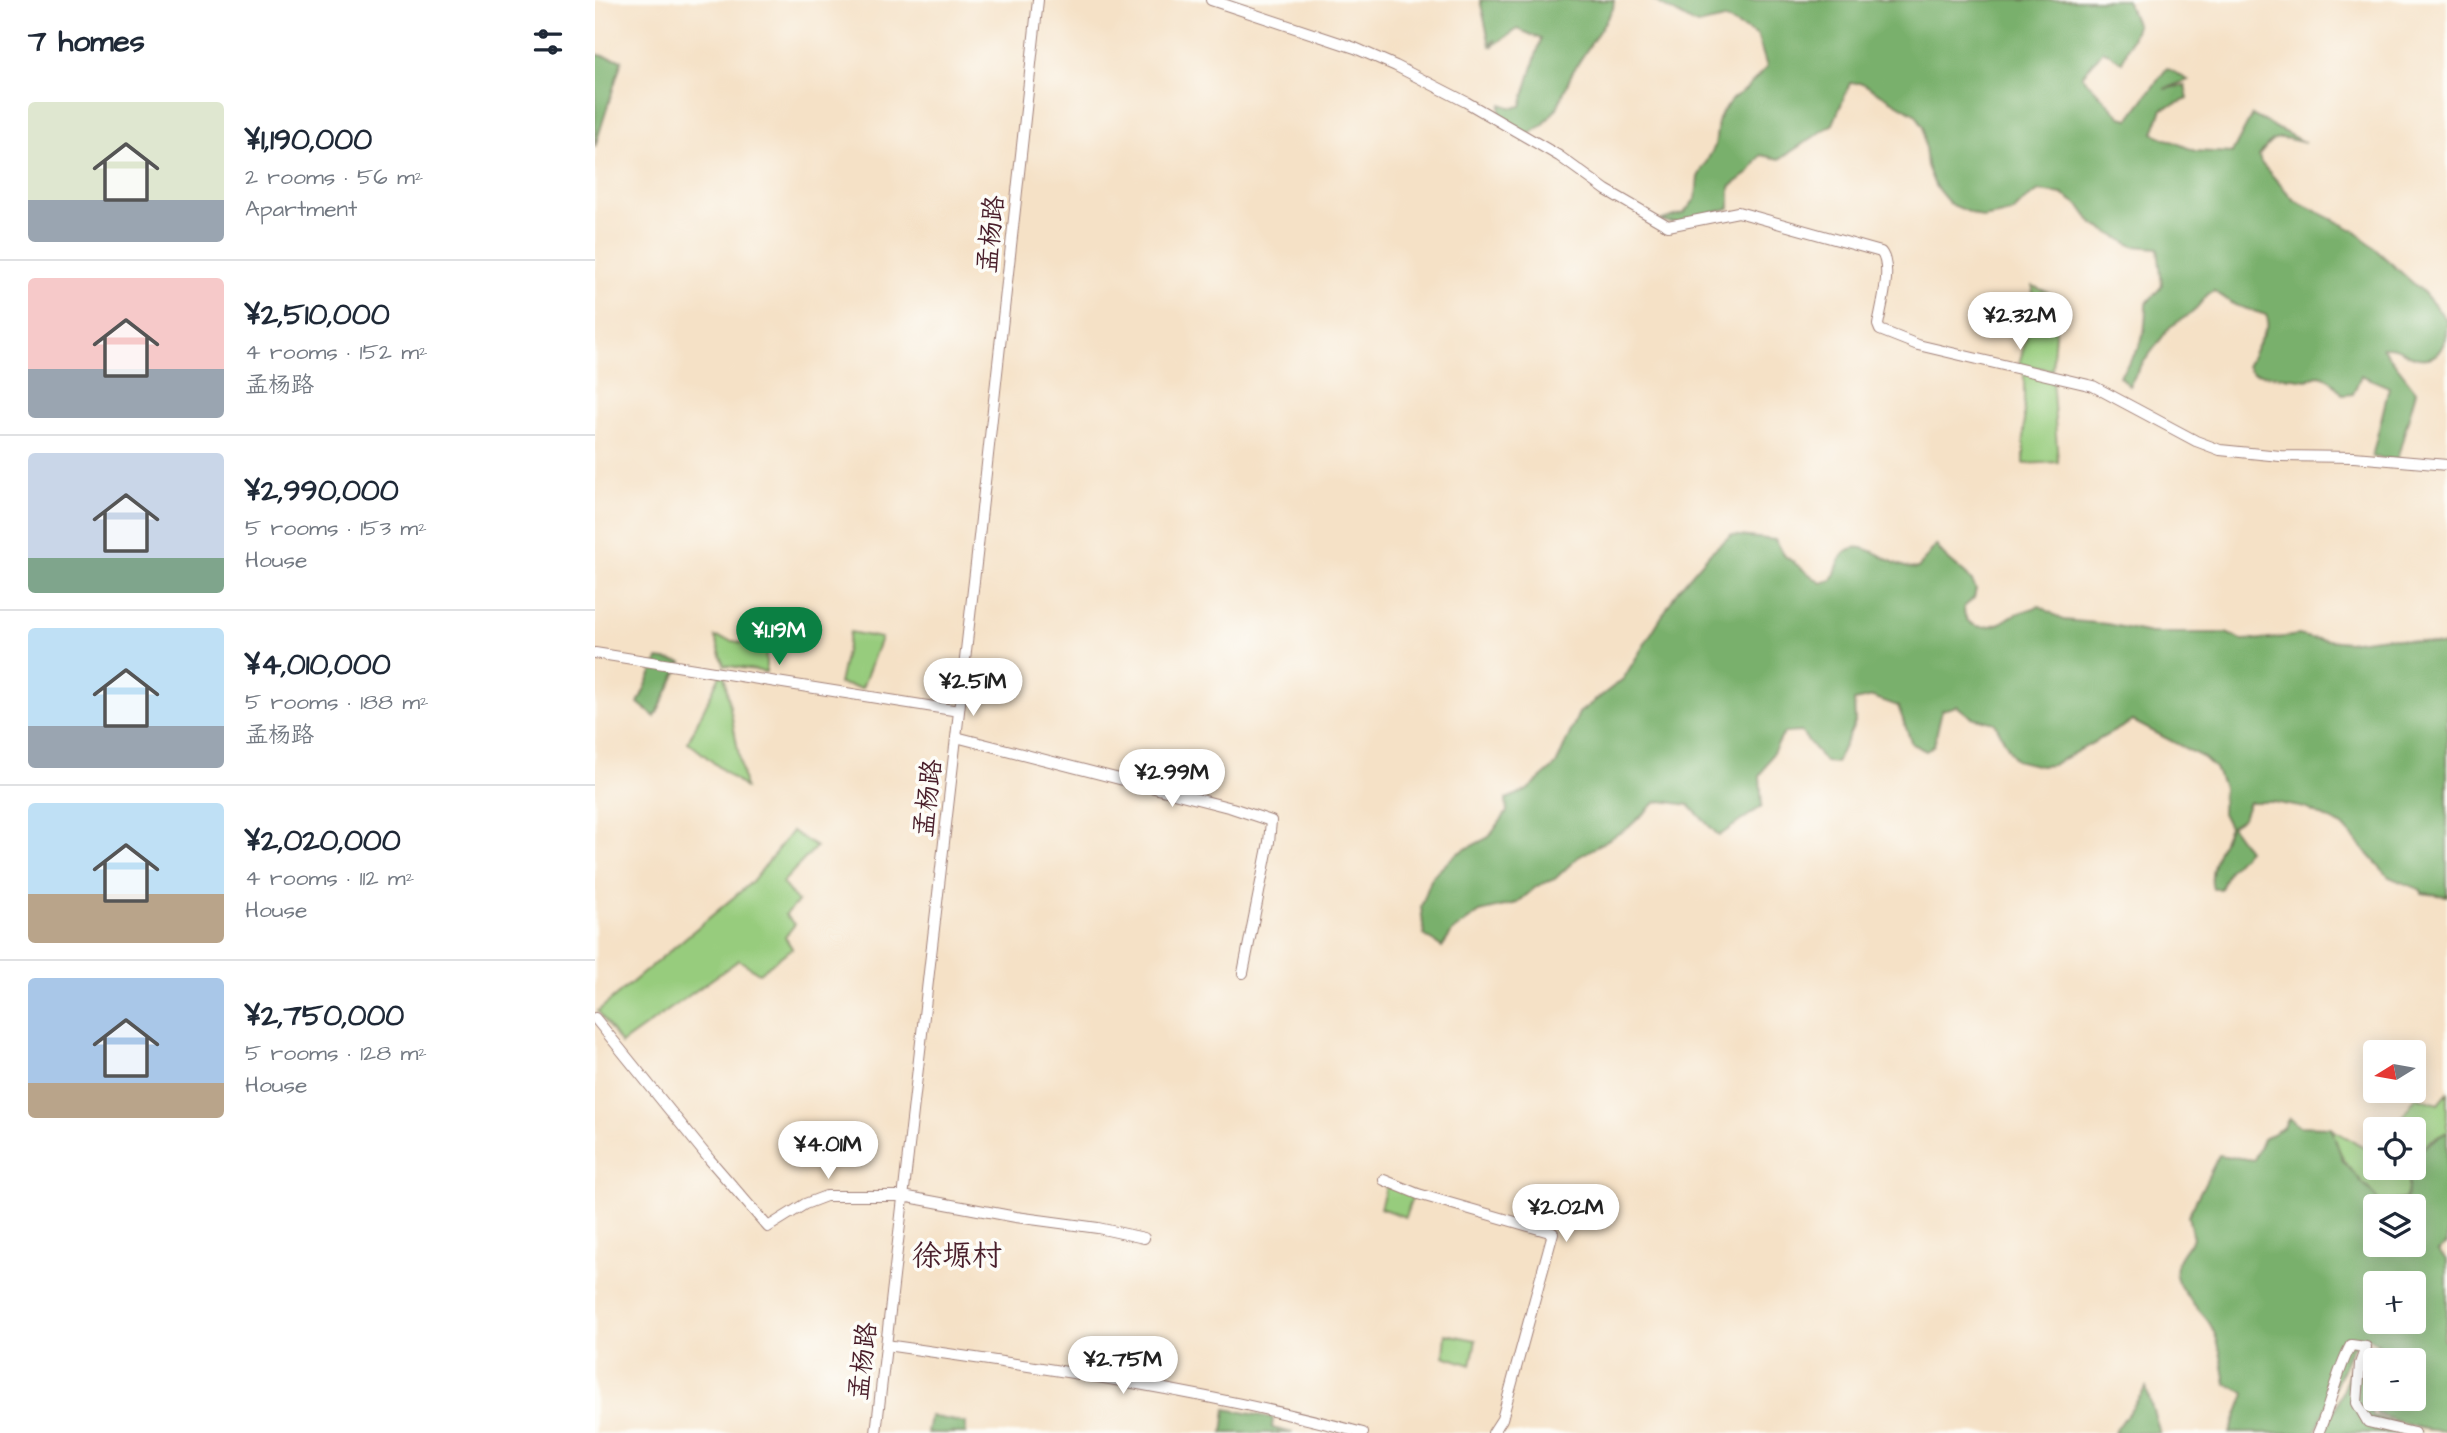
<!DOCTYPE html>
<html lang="en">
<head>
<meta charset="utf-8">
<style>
  body { margin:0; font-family:"Architects Daughter","LXGW WenKai TC",sans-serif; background:#f2f2f3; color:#1f2937; height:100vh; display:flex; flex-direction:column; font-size:26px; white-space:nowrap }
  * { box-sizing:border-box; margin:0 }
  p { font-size:23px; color:#747a83 }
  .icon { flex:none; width:38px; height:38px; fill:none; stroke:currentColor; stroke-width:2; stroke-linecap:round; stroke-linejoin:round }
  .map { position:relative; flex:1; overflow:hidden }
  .drawer { display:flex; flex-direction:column; background:#fff; width:595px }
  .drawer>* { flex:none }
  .needle { width:46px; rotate:259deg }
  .tools { position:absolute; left:1768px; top:1040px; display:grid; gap:14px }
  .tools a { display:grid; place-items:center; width:63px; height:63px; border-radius:7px; background:#fff; box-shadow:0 4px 18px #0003; font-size:35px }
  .price { position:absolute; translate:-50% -60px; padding:0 16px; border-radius:24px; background:#fff; color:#222; font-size:23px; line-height:46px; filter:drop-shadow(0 2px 4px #0008) }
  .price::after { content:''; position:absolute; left:50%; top:42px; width:21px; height:16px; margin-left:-10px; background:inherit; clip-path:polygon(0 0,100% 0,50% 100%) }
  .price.on { background:#0b8043; color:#fff }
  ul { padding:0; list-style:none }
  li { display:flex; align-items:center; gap:21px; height:175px; padding:0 28px }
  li+li { border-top:2px solid #e0e1e3 }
  li span { display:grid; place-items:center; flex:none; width:196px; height:140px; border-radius:7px; color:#555 }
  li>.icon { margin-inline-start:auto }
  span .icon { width:84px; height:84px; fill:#fffc; stroke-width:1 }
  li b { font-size:30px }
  h2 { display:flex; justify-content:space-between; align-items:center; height:84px; padding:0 28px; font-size:30px }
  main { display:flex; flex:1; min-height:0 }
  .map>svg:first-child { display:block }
  .green { fill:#97cc7d; stroke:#707654; stroke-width:2 }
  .forest { fill:#79b06c; stroke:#62684c; stroke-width:2; fill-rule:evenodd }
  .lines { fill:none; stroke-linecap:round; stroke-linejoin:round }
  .minor-casing { stroke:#a08078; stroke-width:12 }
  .minor { stroke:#fff; stroke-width:10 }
  .labels { text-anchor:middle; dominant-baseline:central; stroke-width:7; stroke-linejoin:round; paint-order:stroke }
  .street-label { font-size:26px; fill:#4a1f2b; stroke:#fdfcf7 }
  .quarter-label { font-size:30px; fill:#4a1f2b; stroke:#fdfcf7 }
</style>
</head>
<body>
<main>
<section class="drawer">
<h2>7 homes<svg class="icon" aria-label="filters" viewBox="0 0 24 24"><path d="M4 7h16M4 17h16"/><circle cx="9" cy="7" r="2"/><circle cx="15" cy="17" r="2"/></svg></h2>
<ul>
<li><span style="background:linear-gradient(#dfe7d0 70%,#9aa5b1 0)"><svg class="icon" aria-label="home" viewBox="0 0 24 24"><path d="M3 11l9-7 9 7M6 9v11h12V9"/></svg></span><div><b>¥1,190,000</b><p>2 rooms · 56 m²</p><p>Apartment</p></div></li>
<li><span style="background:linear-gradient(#f6c9c9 65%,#9aa5b1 0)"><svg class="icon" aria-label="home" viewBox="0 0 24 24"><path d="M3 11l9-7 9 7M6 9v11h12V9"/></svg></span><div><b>¥2,510,000</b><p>4 rooms · 152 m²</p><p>孟杨路</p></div></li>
<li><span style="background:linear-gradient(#c9d6e8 75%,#7fa58c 0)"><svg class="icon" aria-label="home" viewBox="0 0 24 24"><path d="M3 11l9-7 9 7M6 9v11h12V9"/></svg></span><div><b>¥2,990,000</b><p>5 rooms · 153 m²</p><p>House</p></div></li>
<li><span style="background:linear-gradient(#bfe0f5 70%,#9aa5b1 0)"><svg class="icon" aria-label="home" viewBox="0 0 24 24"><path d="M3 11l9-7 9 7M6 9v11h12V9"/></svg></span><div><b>¥4,010,000</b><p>5 rooms · 188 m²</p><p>孟杨路</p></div></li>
<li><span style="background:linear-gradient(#bfe0f5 65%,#b9a48a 0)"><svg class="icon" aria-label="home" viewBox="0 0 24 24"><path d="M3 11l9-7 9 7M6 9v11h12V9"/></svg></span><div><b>¥2,020,000</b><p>4 rooms · 112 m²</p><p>House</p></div></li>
<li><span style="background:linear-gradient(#a9c7e8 75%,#b9a48a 0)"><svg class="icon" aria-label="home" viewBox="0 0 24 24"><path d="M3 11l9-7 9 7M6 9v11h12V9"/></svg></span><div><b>¥2,750,000</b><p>5 rooms · 128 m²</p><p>House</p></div></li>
</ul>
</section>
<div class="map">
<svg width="1852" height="1433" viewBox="0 0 1852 1433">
  <rect width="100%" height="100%" fill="#fdfcf7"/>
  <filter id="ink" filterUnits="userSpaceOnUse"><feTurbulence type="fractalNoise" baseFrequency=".0143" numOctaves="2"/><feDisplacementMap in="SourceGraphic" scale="14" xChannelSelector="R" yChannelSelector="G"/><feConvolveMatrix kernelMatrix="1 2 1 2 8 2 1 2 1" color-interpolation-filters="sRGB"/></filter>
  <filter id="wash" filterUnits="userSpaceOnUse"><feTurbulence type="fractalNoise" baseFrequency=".00686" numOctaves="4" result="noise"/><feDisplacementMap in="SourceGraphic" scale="28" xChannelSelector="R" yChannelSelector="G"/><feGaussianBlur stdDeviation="1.57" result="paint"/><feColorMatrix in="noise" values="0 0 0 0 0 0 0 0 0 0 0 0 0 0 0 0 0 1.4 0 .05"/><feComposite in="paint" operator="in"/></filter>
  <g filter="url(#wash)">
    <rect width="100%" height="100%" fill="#f5e1c6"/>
    <path class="green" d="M1438 286 1463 297 1457 370 1424 364 1437 317Z
      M1429 369 1457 376 1463 462 1429 464Z
      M255 632 286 638 267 688 244 684Z
      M120 637 171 648V672L129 665Z
      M128 669 150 788 93 742Z
      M197 831 221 847 187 883 203 902 190 915 200 924 190 937 197 948 164 973 144 960 26 1044 3 1011 158 881Z
      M1852 1093V1132L1835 1141 1818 1161V1129H1799L1821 1097 1843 1104Z
      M1736 1129 1780 1153V1167H1815C1811 1179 1816 1188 1810 1199L1786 1203C1763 1182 1744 1159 1736 1129Z
      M792 1183 819 1193 810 1217 785 1208Z
      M851 1334 881 1340 876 1365 849 1356Z"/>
    <path class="forest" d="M885 0H1019L1018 9 977 73 962 108 948 125 933 135 904 118 906 104 918 108 926 106 946 39 923 29 896 47 901 39 895 45Z
      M1058 0H1531L1542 26 1527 62 1508 50 1487 76 1526 117 1534 119 1572 68 1593 80 1569 89 1590 85 1593 99 1567 109 1558 133 1600 151 1637 153 1657 115 1710 143C1683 137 1681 132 1664 156L1666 163 1699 200 1759 230 1829 293 1852 320C1852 338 1848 362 1823 358 1808 355 1807 346 1787 347L1821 391 1802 460 1777 457 1794 387 1766 375 1758 394 1748 395C1738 383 1728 367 1713 380L1658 373 1652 366 1672 326 1673 320 1671 315 1640 305 1619 291 1613 294 1598 312 1575 327 1545 367 1534 386 1524 376C1546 347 1551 341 1551 304L1567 286 1563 248 1538 246 1498 224 1485 206 1467 194 1444 191 1429 201 1418 212 1388 218 1355 204 1340 186 1332 166 1328 127 1321 115 1267 83H1255L1238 124 1185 159 1166 155 1154 173 1135 187V208L1084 223 1064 221 1089 213 1101 198 1103 177 1120 146 1123 121 1127 112 1137 99 1151 89 1172 67 1162 35 1130 19 1102 25Z
      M0 54 27 60 0 147Z
      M1136 535 1180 540 1190 556 1226 583 1237 580C1241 573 1243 561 1248 555 1267 531 1299 573 1323 568L1341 545C1352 565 1372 568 1381 589L1379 598 1369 607C1368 628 1388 630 1405 623 1410 621 1414 617 1419 615 1427 611 1437 609 1445 606L1468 620 1512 624 1555 633H1631L1647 640 1674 639 1704 635 1715 638 1752 642 1791 637 1852 646V896L1827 893 1826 890 1794 877 1748 826 1710 808 1678 802H1654L1648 818 1636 826 1653 850 1634 870 1626 889H1618C1612 871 1627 844 1634 827L1627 813 1628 787 1620 768 1609 758 1538 721 1457 765 1445 766 1420 760 1400 723 1376 717 1362 706 1347 710 1339 745 1331 751 1317 744 1303 706 1278 697 1259 701 1260 722 1241 763 1230 762 1206 732 1189 733 1165 776 1167 806 1124 836 1094 805 1066 801 1060 803 1033 828 982 858 960 879 942 886 922 903 885 912 858 931 847 947 829 935 826 907 837 877 861 854 894 837 912 812 911 799 931 791 961 765 984 713 1028 679 1083 590 1115 553Z
      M63 659 87 662 60 717 43 703Z
      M1694 1118 1704 1126 1736 1127 1748 1161 1786 1203 1810 1199C1816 1188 1811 1179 1815 1167H1818C1818 1150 1839 1140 1852 1132V1244L1843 1251 1852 1260V1319L1848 1338 1852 1343V1430C1830 1433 1803 1421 1782 1414L1773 1390 1783 1343 1773 1337 1757 1348 1720 1433H1635L1650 1394 1647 1391 1631 1384C1627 1362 1625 1339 1613 1321 1603 1307 1576 1285 1581 1266 1583 1256 1593 1246 1598 1238L1593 1216 1624 1155 1659 1160 1668 1139 1689 1127ZM1780 1206H1818V1244H1780ZM1780 1283H1818V1321H1780ZM1780 1360H1818V1398H1780Z
      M1774 1344 1778 1347 1768 1396 1778 1416 1826 1433H1727L1741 1407 1763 1350Z
      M1551 1388 1565 1433H1519Z
      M631 1409 678 1418 677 1428 698 1433H628Z
      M335 1416 371 1423V1433H332Z"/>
  </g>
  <g filter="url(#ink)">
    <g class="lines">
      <g class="minor-casing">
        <path id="minor" d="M616 0 760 48 801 66 871 102 964 156 1011 190 1073 226 1143 212 1286 252C1298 267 1286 307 1283 325L1285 330 1323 345 1498 386 1601 441 1625 450 1685 456 1759 457 1852 465
          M0 653 364 711
          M361 737 637 808 676 821 674 842 648 973
          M0 1018 115 1160 173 1227 210 1204 231 1196H308L421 1217 503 1228 549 1238
          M789 1180 823 1194 958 1233 907 1419 898 1433
          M291 1345C452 1368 611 1391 768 1433
          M281 1433 382 555 443 0
          M1723 1433C1736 1405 1741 1372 1756 1345L1771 1347 1765 1364 1762 1403 1773 1422 1819 1433"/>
      </g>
      <use href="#minor" class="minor"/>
    </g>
  </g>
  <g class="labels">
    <g class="street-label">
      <text transform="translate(396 234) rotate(-84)">孟杨路</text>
      <text transform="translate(333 798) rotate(-83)">孟杨路</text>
      <text transform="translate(268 1361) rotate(-83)">孟杨路</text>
    </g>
    <g class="quarter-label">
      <text x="362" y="1256">徐塬村</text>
    </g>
  </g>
</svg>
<div class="tools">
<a><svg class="needle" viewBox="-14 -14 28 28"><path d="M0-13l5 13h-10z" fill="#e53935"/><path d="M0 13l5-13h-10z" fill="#747a83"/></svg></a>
<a><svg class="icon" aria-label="locate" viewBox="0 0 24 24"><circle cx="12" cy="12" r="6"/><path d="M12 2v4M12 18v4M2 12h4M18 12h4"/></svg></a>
<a><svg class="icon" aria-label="layers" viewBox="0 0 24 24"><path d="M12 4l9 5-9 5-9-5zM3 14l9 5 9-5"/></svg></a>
<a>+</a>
<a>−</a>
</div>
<b class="price" style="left:1425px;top:352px">¥2.32M</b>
<b class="price on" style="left:184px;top:667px">¥1.19M</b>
<b class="price" style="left:378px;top:718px">¥2.51M</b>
<b class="price" style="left:577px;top:809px">¥2.99M</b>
<b class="price" style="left:233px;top:1181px">¥4.01M</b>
<b class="price" style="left:971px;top:1244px">¥2.02M</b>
<b class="price" style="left:528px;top:1396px">¥2.75M</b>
</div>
</main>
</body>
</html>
